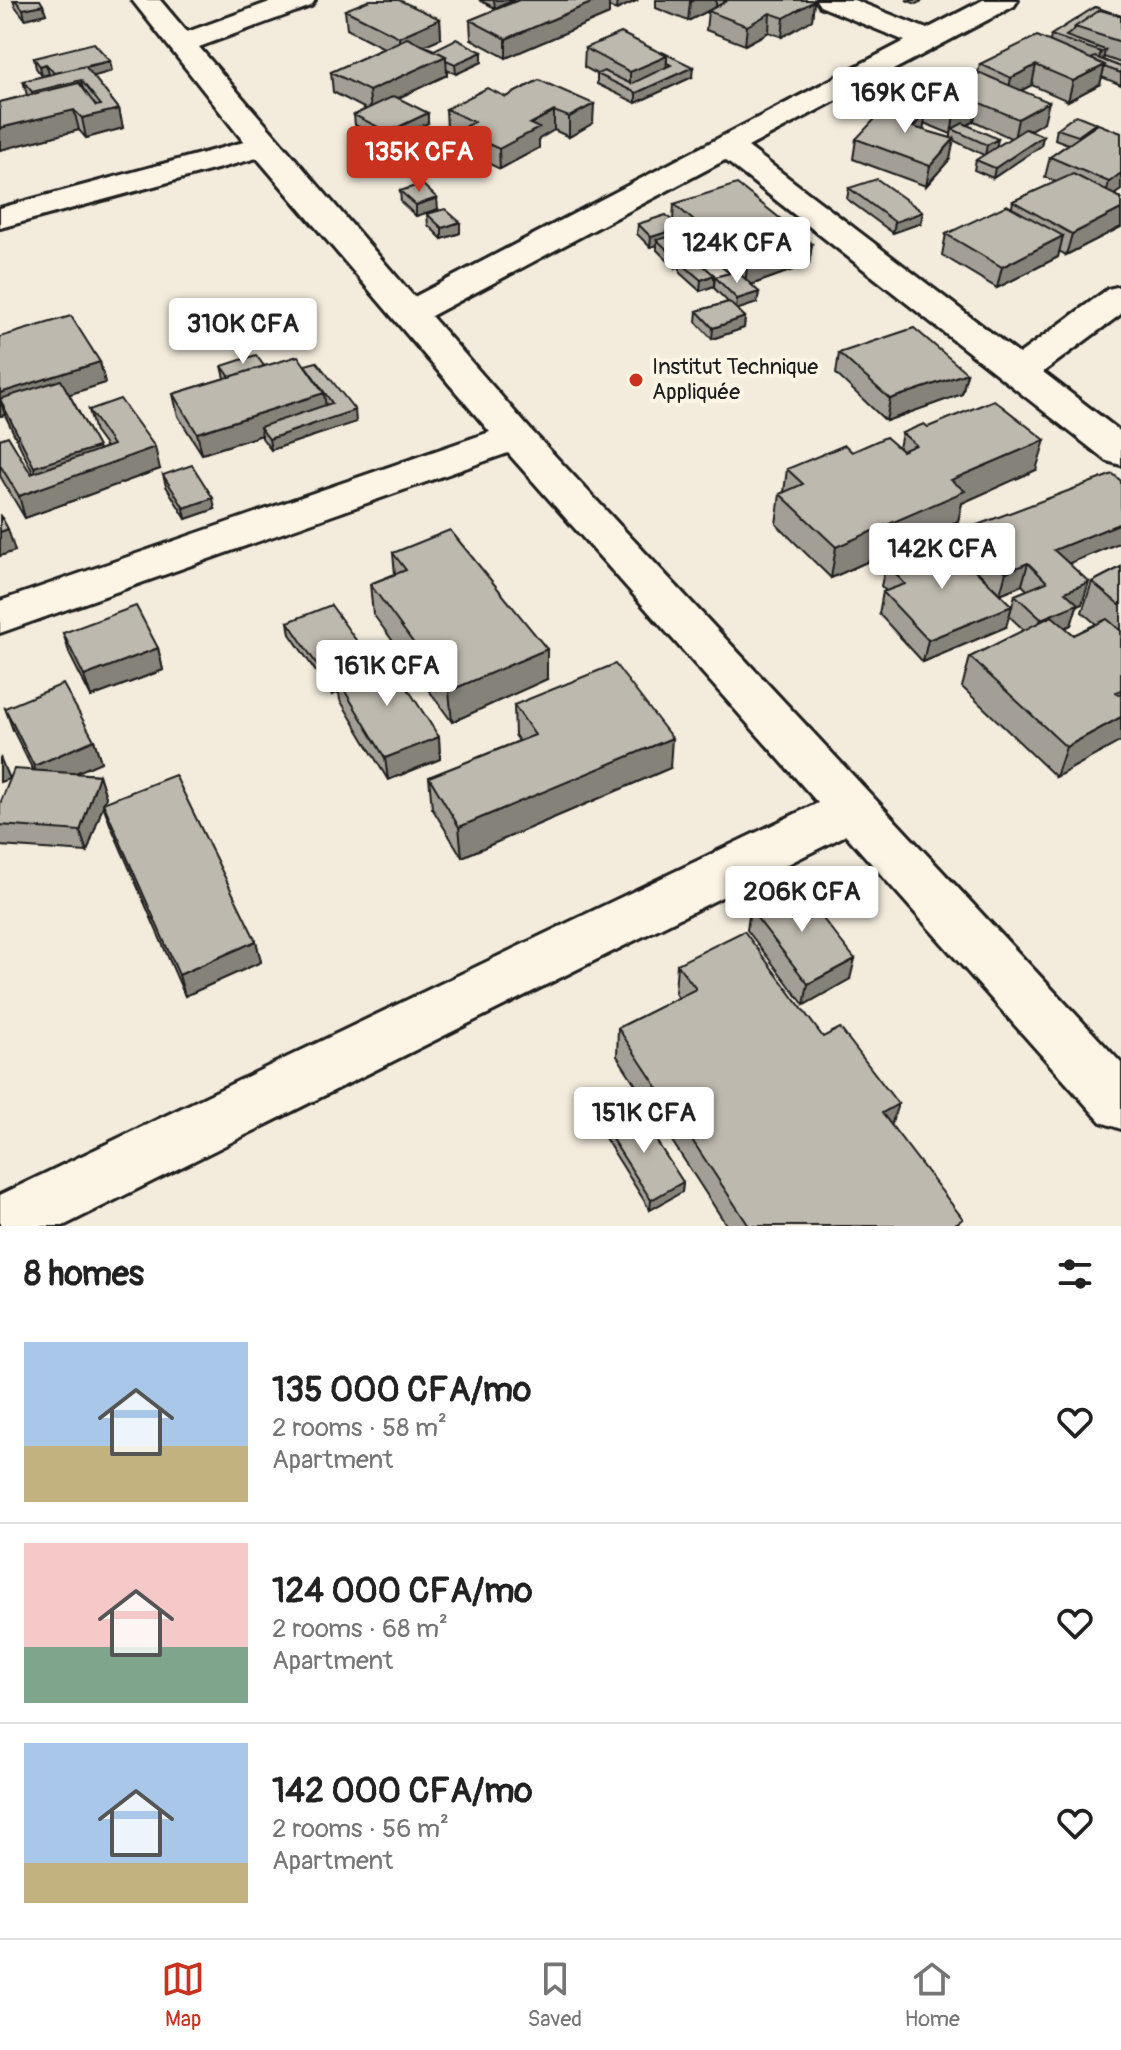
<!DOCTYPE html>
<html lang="en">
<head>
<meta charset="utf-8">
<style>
  body { margin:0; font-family:Pangolin,sans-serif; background:#f6f6f6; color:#222; height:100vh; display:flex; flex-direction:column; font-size:30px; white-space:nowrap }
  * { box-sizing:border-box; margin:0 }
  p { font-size:26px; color:#767676 }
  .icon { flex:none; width:44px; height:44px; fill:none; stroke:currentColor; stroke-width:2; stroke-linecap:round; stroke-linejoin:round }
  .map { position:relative; height:1226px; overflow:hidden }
  .side { display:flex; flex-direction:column; background:#fff; flex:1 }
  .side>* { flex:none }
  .price { position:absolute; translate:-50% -68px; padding:0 18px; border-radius:8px; background:#fff; color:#222; font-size:26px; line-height:52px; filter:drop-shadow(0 2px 4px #0008) }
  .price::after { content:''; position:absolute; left:50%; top:48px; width:24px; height:18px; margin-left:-12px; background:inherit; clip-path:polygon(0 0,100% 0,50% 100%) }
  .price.on { background:#c8321e; color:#fff }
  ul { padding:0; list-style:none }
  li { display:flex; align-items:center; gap:24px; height:200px; padding:0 24px }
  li+li { border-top:2px solid #e0e0e0 }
  li span { display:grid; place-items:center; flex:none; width:224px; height:160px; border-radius:0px; color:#555 }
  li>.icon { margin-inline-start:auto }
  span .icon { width:96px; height:96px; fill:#fffc; stroke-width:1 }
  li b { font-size:34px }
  h2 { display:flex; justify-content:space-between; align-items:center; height:96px; padding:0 24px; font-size:34px }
  .menu { display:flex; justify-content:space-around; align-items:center; height:112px; border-top:2px solid #e0e0e0; background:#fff; font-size:22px; color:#767676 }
  .menu a { display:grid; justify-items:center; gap:4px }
  .menu .on { color:#c8321e }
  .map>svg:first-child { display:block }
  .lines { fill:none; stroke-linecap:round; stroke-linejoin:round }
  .minor-casing { stroke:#1c1c1c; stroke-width:6 }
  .minor { fill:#fcf5e5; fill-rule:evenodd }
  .wall { fill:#a39f96; stroke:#1c1c1c; stroke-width:2; fill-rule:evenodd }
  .shaded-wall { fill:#85827a; stroke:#1c1c1c; stroke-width:2 }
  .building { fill:#beb9ae; stroke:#1c1c1c; stroke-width:2 }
  .poi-dot { fill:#c8321e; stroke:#fcf5e5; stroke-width:3 }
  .labels { text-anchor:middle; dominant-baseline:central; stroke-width:8; stroke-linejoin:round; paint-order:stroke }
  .poi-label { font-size:22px; fill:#1c1c1c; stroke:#fcf5e5; text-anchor:start }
</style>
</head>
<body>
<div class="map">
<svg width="1121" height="1226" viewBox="0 0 1121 1226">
  <rect width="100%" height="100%" fill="#f3ecdd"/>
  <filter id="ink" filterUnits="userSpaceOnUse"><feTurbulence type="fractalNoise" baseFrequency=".0125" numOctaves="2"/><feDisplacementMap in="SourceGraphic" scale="16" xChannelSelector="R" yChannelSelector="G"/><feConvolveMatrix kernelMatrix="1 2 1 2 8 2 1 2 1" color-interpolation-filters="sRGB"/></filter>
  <g filter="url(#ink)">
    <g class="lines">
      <g class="minor-casing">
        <path id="minor" d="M132 0H160L187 32 275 0H315L311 6 199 47 414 297 905 41 820 6 816 0H854L927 29 983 0H1018L1014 6 748 147 1019 354 1108 289 1121 286V314L1043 372 1121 432V465L1107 461 725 160 431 316 529 428 1121 1063V1129L1101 1122 846 835 63 1226H0V1195L818 803 508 453 0 633V601L490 432 257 158 0 228V208L244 142Z"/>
      </g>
      <use href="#minor" class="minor"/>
    </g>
    <path class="wall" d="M13 0H40L46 14 25 19 15 6Z
      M479 0H515L495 8Z
      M519 0H638L616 10 609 7V14L506 58 471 39 470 20Z
      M656 0H810L814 1 812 20 782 37 769 32 745 45 706 30 708 11 688 21 656 8Z
      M906 0H924L916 4Z
      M1095 7 1121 16V63L1104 57 1103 60 1121 67V85L1102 77 1100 84 1068 101 1032 85 1021 90 1044 122 1030 130 1043 136 1041 146 993 178 974 170 976 160 984 155 953 140 950 159 926 186 853 159 856 139 923 111 925 102 978 73 980 64 1050 42 1051 35ZM974 121 1011 138 996 147 967 125ZM924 123 951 134V138L923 130Z
      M345 10 440 19 441 38 424 45 434 50 482 52V62L456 74 447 70V75L398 98 428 123 412 131 449 160 398 174 376 151V140L381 139 355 125 354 115 366 109 333 92 331 72 384 48 347 29Z
      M621 33 692 77 636 103 597 84V74L584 67 585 48Z
      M34 58 112 71 93 76 119 109 123 128 86 138 79 130 0 150V102L27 95 23 81 49 75 42 76 36 68Z
      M539 80 593 123 569 137 554 130 539 139V148L500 169 460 150 459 135 447 129 446 109 506 97Z
      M1096 125 1121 133V190L1114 194 1121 198V227L1066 255 1059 251 1058 257 997 288 942 255 946 234 1012 207 1013 201 1056 182 1045 177 1050 157 1068 144 1055 139 1057 129Z
      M849 188 923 212 921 223 893 233 847 199Z
      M400 191 438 209 416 216 401 202Z
      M674 204 812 244 809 264 751 285 759 292 757 303 737 309 745 317 744 328 712 339 696 322 697 311 728 302 714 288 715 277 729 273 680 231V238L675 240 689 259 714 275V286L700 291 680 273V266L675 268 657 250V245L650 247 637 234 638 224 673 221Z
      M427 214 460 222V233L442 239 428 225Z
      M0 337 100 362 105 383 69 394 99 450 106 447 95 432 89 410 160 469 25 518 0 476V439L31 474 33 473 5 415 0 416Z
      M839 353 967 373 962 394 886 421 836 374Z
      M305 365 356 422 271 450 262 438V435L202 454 178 416 173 394 225 378 222 366Z
      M928 427 1036 470 962 503 958 521 831 578 776 524 780 494 784 492 787 469 852 452 899 448 902 433Z
      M163 475 215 509 186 519 166 486Z
      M964 530 1121 542 1069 563 1082 604 1077 606 1071 625 1065 628 1074 635 1096 624 1082 612 1092 582 1121 567V741L1056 777 962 687 970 657 1024 630 1009 616 1015 595 1027 590 1022 585 1000 594 958 552Z
      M393 553 547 679 452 722 373 614 370 584 395 574Z
      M886 564 1006 627 923 662 879 614 883 592 886 591 881 586Z
      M288 622 373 664 439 737 440 759 388 780 340 700 339 692 332 695 290 634Z
      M63 633 158 648 163 670 91 697 70 655Z
      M514 705 670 768 462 857 432 808 429 777 519 741 515 735Z
      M5 708 94 740 101 762 75 773 99 775 106 797 104 802 256 941 261 962 185 996 110 824 103 805 87 852 0 846V804L33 770 13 730Z
      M750 909 850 979 804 1005 747 930Z
      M677 964 823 1037 891 1126 960 1226H727L617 1056 618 1028 678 998 675 993Z
      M605 1128 683 1182 682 1192 650 1210 605 1138Z"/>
    <path class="shaded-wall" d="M494 0H515L495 8Z
      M598 0H609V14L506 58V39Z
      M617 0H638L616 10Z
      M694 0H716V7L688 21 690 2Z
      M814 1 812 20 782 37 784 18Z
      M43 5 46 14 25 19 23 9Z
      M770 13 769 32 745 45 747 26Z
      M440 19 441 38 400 56 399 37Z
      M1105 50 1103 60 1098 62 1101 52Z
      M482 52V62L456 74 455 64Z
      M446 56 447 75 371 111 369 91Z
      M667 56 666 76 630 90V72Z
      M110 61 112 71 81 80 85 100 37 112 32 92 78 69Z
      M46 64 49 74 42 76 40 66Z
      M1036 65 1032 85 1007 98 1011 78Z
      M1105 65 1100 84 1068 101 1073 81Z
      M693 67 692 77 636 103V93Z
      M978 102 974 121 957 131 952 129 951 135 954 115Z
      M1049 102 1044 122 1014 139 1018 119Z
      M594 104 593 123 569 137V117Z
      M119 109 123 128 86 138 82 118Z
      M74 110 79 130 0 150V128Z
      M554 111V130L539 139V148L500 169 499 149 530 124Z
      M926 112 923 132 913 127Z
      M428 113V123L388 143V132Z
      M1043 136 1041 146 993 178 995 168Z
      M954 139 950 159 926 186 930 166Z
      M998 139 996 149 985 155 987 145Z
      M449 150V160L398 174 397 164Z
      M1121 173V190L1104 202 1109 182Z
      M437 198 438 209 416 216V205Z
      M1121 209V227L1066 255 1072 234Z
      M923 212 921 223 893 233 895 222Z
      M460 222V233L442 239V228Z
      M680 228V238L662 244 657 240V245L650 247 651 237Z
      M1063 236 1058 257 997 288 1002 267Z
      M812 244 809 264 745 287 747 266Z
      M689 253 688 264 680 262V266L675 268V257Z
      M714 275V286L700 291 701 280Z
      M759 292 757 303 736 310 737 299Z
      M745 317 744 328 712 339 713 328Z
      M100 362 105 383 8 414 0 399 5 415 0 416V393Z
      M967 373 962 394 886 421 890 399Z
      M324 393 327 414 260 427 262 435 202 454 197 433Z
      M355 410 356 422 271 450 269 439Z
      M1045 440 1036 470 962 503 958 521 831 578 836 547 951 480Z
      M98 447 103 466 155 447 160 469 25 518 19 496 41 488 34 467Z
      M213 498 215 509 186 519 184 508Z
      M1121 523V542L1048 572 1054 550Z
      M8 529 15 551 0 556V532Z
      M1028 563 1022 585 1000 594 1006 572Z
      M1089 582 1082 604 1077 606 1071 625 1034 640 1041 619 1065 592Z
      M1012 606 1006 627 923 662 928 640Z
      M158 648 163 670 91 697 84 676Z
      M547 649V679L452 722 449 691Z
      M337 681 339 692 332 695 330 684Z
      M1121 717V741L1056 777 1066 747Z
      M439 737 440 759 388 780 385 758Z
      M672 738 670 768 462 857 459 827Z
      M94 740 101 762 41 788 34 766Z
      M0 757 9 779 0 782Z
      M99 775 106 797 87 852 80 831Z
      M256 941 261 962 185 996 179 975Z
      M855 959 850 979 804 1005 808 984Z
      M898 1104 889 1132 882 1113Z
      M683 1182 682 1192 650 1210 651 1200Z"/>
    <path class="building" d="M15 0H40L43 5 23 9Z
      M370 0H399L440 19 399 37 345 10Z
      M519 0H598L506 39 470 20Z
      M728 0H810L814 1 784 18 770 13 747 26 708 11Z
      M1095 7 1121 16 1100 10 1075 27 1074 30 1066 36 1105 50 1101 52 1051 35Z
      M1100 10 1121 16V42L1075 27Z
      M621 33 667 56 630 72 585 48Z
      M1037 36 1105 65 1073 81 1036 65 1011 78 980 64Z
      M407 38 446 56 369 91 331 72Z
      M456 39 482 52 455 64 446 60V56L434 50Z
      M94 43 110 61 54 73 46 64 40 66 34 58Z
      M662 52 693 67 636 93 597 74 604 71 631 84 671 65 667 63V56L661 53Z
      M1095 57 1121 67V73L1104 67 1105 65 1091 59Z
      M85 66 119 109 82 118 74 110 0 128V102L79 83 96 106 101 105 81 80 32 92 23 81Z
      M980 73 1049 102 1018 119 978 102 954 115 925 102Z
      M539 80 594 104 569 117 554 111 530 124 539 128 499 149 459 130 474 122 446 109 487 88 506 97Z
      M394 96 428 113 388 132 354 115Z
      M891 102 926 112 913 127 954 139 930 166 856 139Z
      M1076 115 1096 123 1078 136 1057 129Z
      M963 123 998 139 987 145 952 129Z
      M1098 124 1121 133V173L1109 182 1050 157Z
      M427 127 449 150 397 164 376 140Z
      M1025 129 1043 136 995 168 976 160Z
      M1073 174 1121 198V209L1072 234 1013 201Z
      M877 179 923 212 895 222 849 188Z
      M422 184 437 198 416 205 400 191Z
      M737 184 812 244 747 266 674 204Z
      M1007 205 1063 236 1002 267 946 234Z
      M445 209 460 222 442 228 427 214Z
      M666 215 680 228 651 237 638 224Z
      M672 236 689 253 675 257 657 240Z
      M694 257 714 275 701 280 680 262Z
      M737 271 759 292 737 299 715 277Z
      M729 302 745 317 713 328 697 311Z
      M71 316 100 362 0 393V337Z
      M914 328 967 373 890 399 839 353Z
      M256 355 264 366 230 377 222 366Z
      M298 356 324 393 197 433 173 394Z
      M317 362 355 410 269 439 260 427 332 403 305 365Z
      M61 380 98 447 34 467 0 399Z
      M120 399 155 447 19 496 0 465V439L8 436 31 474 113 445 89 410Z
      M994 400 1045 440 951 480 965 491 836 547 780 494 803 484 787 469 845 445 852 452 886 437 902 451 916 445 902 433 924 424 928 427Z
      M192 465 213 498 184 508 163 475Z
      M1113 474 1121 481V523L1054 550 1089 582 1065 592 1078 604 1041 619 1015 595 1047 582 1028 563 1006 572 964 530Z
      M0 514 8 529 0 532Z
      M450 530 547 649 449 691 370 584 406 570 393 553Z
      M945 541 1012 606 928 640 883 592 905 584 886 564Z
      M1121 567V606L1092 582Z
      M331 605 373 664 337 678V681L330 684 288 622Z
      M136 606 158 648 84 676 63 633Z
      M1052 616 1074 635 1107 619 1121 631V690L1116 692 1121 696V717L1066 747 970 657Z
      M388 658 439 737 385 758 337 678Z
      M615 664 672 738 459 827 429 777 535 735 514 705Z
      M63 684 94 740 34 766 5 708Z
      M14 769 99 775 80 831 0 825V804Z
      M175 775 256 941 179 975 103 803Z
      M796 885 855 959 808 984 750 909Z
      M744 931 823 1037 840 1028 898 1104 882 1113 963 1219 952 1226H749L618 1028 696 989 677 964Z
      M637 1111 683 1182 651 1200 605 1128Z"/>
  </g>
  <circle class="poi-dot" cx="636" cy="380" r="8"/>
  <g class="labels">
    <g class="poi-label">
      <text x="652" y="367">Institut Technique<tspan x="652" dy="25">Appliquée</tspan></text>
    </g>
  </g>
</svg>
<b class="price" style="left:905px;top:135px">169K CFA</b>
<b class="price on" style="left:419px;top:194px">135K CFA</b>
<b class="price" style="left:737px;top:285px">124K CFA</b>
<b class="price" style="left:243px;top:366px">310K CFA</b>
<b class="price" style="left:942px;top:591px">142K CFA</b>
<b class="price" style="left:387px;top:708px">161K CFA</b>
<b class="price" style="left:802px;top:934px">206K CFA</b>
<b class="price" style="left:644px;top:1155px">151K CFA</b>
</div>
<section class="side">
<h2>8 homes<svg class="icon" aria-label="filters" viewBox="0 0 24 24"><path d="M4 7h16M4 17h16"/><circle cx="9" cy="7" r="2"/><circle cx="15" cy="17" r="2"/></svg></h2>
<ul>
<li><span style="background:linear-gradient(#a9c7e8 65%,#c2b280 0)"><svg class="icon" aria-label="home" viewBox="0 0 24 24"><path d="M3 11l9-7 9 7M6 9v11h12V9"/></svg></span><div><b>135 000 CFA/mo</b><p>2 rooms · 58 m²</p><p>Apartment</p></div><svg class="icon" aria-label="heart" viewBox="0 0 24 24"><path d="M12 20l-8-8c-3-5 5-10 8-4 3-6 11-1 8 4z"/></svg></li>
<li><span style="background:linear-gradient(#f6c9c9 65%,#7fa58c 0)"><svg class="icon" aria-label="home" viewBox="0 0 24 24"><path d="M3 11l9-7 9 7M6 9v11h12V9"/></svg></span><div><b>124 000 CFA/mo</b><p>2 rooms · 68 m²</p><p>Apartment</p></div><svg class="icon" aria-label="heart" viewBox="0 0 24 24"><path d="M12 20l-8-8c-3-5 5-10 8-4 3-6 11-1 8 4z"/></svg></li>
<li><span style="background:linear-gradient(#a9c7e8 75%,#c2b280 0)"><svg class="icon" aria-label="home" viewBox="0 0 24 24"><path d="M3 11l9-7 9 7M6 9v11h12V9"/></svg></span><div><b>142 000 CFA/mo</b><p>2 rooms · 56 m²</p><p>Apartment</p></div><svg class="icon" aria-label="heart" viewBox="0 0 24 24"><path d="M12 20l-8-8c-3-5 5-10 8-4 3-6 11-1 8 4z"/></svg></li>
</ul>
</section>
<nav class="menu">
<a class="on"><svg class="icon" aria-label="map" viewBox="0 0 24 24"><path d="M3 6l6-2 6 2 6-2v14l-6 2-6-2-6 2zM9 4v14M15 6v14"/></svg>Map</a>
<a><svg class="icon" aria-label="saved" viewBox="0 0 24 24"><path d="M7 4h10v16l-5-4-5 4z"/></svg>Saved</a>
<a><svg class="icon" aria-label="home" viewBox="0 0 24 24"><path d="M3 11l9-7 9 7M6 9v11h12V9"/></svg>Home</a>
</nav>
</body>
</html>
